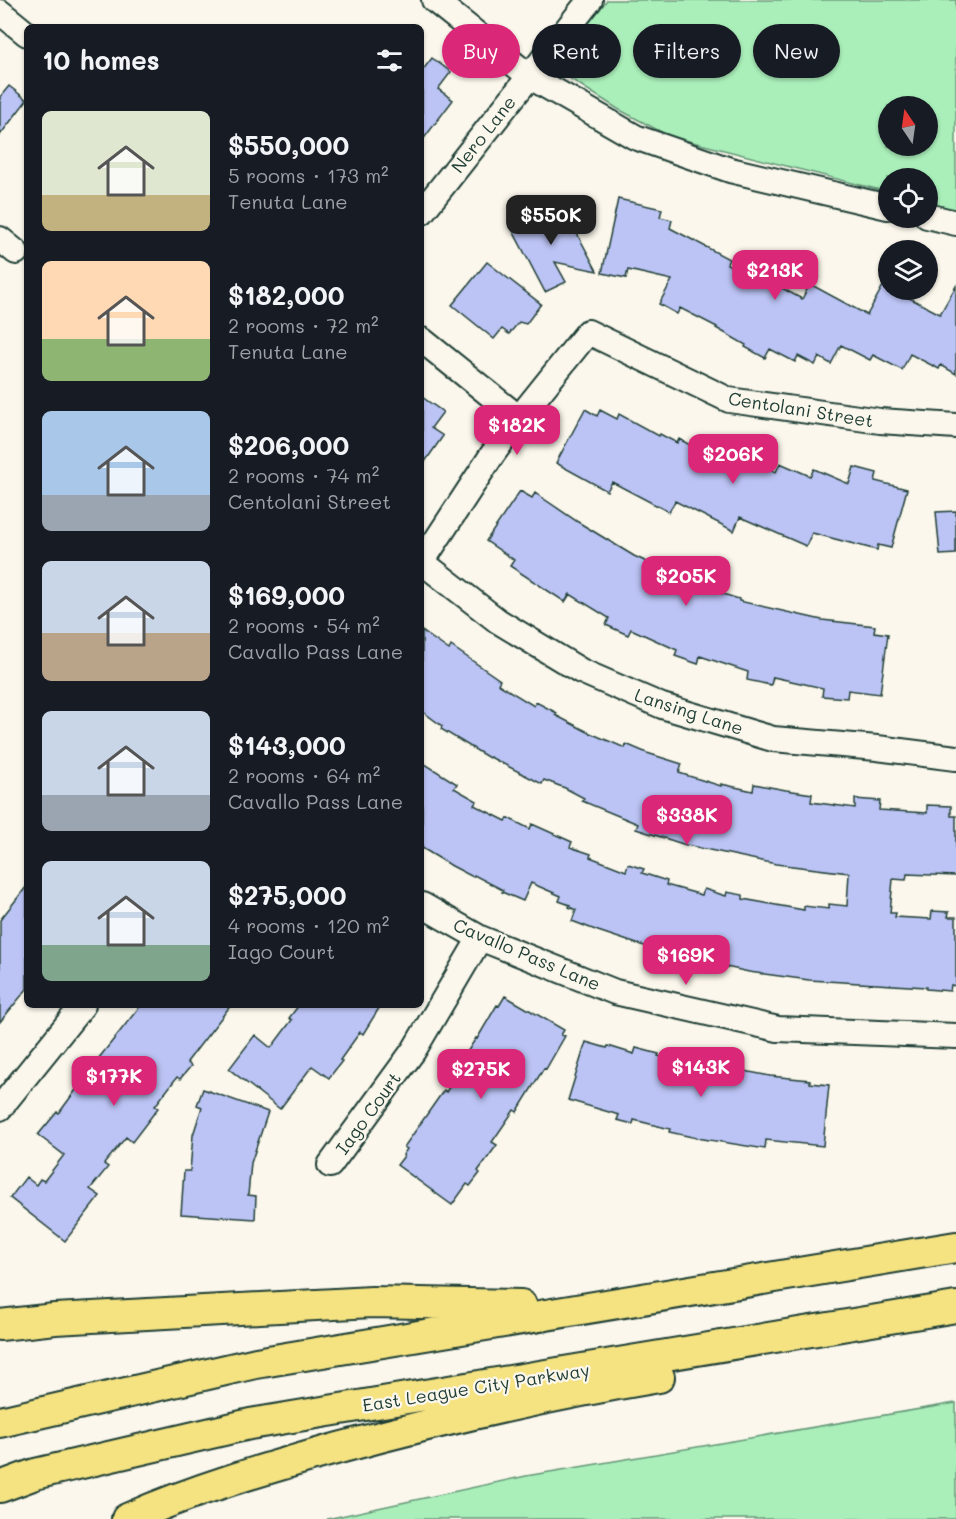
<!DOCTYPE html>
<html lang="en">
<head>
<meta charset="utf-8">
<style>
  body { margin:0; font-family:Mali,sans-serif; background:#20242c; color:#f1f3f6; height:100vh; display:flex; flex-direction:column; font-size:22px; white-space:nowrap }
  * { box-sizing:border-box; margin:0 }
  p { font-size:20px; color:#9ea1a6 }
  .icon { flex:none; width:33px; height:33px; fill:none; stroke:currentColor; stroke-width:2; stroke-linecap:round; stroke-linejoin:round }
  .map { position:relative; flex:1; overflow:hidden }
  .panel { position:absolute; left:24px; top:24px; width:400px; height:984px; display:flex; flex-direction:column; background:#171b24; border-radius:9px; box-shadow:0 2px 4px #0004 }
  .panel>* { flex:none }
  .guide { position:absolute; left:442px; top:24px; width:423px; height:54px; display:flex; gap:12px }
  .needle { width:39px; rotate:347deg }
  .controls { position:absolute; left:878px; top:96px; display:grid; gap:12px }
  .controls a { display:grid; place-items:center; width:60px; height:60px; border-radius:50%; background:#171b24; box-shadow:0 2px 4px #0004; font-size:30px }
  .price { position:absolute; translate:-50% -51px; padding:0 14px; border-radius:12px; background:#db2777; color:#fff; font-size:20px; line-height:39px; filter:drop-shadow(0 2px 3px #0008) }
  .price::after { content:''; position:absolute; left:50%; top:36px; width:18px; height:14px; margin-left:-9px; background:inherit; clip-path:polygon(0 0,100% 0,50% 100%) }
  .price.on { background:#222; color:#fff }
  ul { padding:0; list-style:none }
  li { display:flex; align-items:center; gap:18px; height:150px; padding:0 18px }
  li span { display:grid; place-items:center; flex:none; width:168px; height:120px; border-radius:9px; color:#555 }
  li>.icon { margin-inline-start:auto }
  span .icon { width:72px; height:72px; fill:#fffc; stroke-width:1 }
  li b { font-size:26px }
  h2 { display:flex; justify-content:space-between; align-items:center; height:72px; padding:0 18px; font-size:26px }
  .tag { padding:0 21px; border-radius:27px; background:#171b24; box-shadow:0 2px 4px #0004; font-size:21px; line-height:54px }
  .tag.on { background:#db2777; color:#fff }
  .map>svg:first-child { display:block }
  .green { fill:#aaefba; stroke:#649677; stroke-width:1.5; fill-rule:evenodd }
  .building { fill:#bcc4f5; stroke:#1f3d34; stroke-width:1.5 }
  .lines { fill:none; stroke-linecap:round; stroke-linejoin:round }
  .minor-casing { stroke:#1f3d34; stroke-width:28 }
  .major-casing { stroke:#1f3d34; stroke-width:34 }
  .minor { stroke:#fbf7ec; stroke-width:24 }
  .major { stroke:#f5e382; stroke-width:30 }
  .labels { text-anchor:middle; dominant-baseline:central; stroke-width:4.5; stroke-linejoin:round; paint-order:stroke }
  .street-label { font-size:18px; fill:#1f3d34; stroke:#fbf7ec }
</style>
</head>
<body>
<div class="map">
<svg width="956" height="1519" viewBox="0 0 956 1519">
  <rect width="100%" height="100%" fill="#fbf7ec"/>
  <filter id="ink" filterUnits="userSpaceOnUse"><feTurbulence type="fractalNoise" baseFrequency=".0167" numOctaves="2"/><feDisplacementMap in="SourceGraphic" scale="12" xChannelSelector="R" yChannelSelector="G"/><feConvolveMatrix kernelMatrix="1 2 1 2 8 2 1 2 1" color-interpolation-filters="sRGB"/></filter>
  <g filter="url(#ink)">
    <path class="green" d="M607 0H956V210L927 202V178H888V192L669 136 618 109 566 76 563 61 570 47ZM888 106H927V146H888Z
      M956 1403V1519H327L526 1476Z"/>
    <path class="building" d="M432 58 451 72 438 89 453 100 422 141V71Z
      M9 86 27 100 0 135V97Z
      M618 199 662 209 660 217 672 220 670 228 729 259 727 264 758 280 760 276 802 299 810 284 867 315 884 284 888 286V290H894L940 314 956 286V374L941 365 939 369 910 354 902 370 873 355 870 360 841 345 831 364 819 357 815 365 798 356 795 362 770 349 765 358 745 347 746 345 716 328 717 327 680 308 677 314 659 304 672 280 628 270 626 278 602 273Z
      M549 207 552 213 563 207 597 271 555 262 566 282 545 292 511 227Z
      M487 262 541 304 526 324 519 322 509 334 502 329 494 339 452 305Z
      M422 397 443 412 431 428 443 436 422 466Z
      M585 409 597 416 600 410 617 419 619 414 659 436 660 434 677 443 679 439 718 460 721 454 740 463 743 456 776 472 780 463 810 476 814 469 849 484 854 467 877 473 875 481 907 489 891 548 878 545 877 550 812 533 806 546 740 517 734 531 675 501 669 512 612 482 607 491 556 463Z
      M520 491 532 498 535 493 578 522 634 556 677 576 676 579 739 599V601L822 620 875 626 874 632 888 634 880 694 848 690 847 698 822 696 823 688 773 677 771 685 747 680 748 672 700 656 698 664 675 656 677 650 631 629 628 635 606 625 609 618 570 594 565 602 510 566 514 560 486 541Z
      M956 511V554L940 555 936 512Z
      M422 631 449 650 451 646 500 680 498 684 534 706 536 702 557 713 555 715 590 733 625 748 626 744 647 753 682 764 679 773 721 786V784L753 791 754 784 786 790 812 794 811 802 855 808V799L880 801 879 810 927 813V805L951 806V816H956V876L907 874 906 880 893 879 890 913H896L895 917 931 919 932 911 949 912 948 917H956V986L951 985 950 991 926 989V987L809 980 749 972 712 964 715 951 684 942 680 955 637 944 598 931 572 921 576 910 569 907 570 905 559 901 561 896 531 883 523 901 502 892 503 890 474 875 473 877 452 866 422 848V762L457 784 454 788 477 801 474 805 506 821 508 818 530 829 532 824 572 842 570 847 591 854 590 857 626 871 628 864 644 869 642 873 667 881 666 885 702 895 704 889 726 896 727 892 743 895V899L804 910V906L829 909V904L847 906 849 873 776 864 686 845 636 829 638 824 582 801 584 798 565 788 544 780 542 784 490 757 489 758 441 729 442 726 422 711Z
      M27 886V989L0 1022V920Z
      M505 996 564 1030 561 1035 565 1036 546 1069 544 1068 517 1112 514 1110 492 1142 497 1145 478 1171 480 1173 470 1186 467 1184 452 1205 397 1165 404 1156 403 1155 407 1149 404 1147 444 1090 446 1092 467 1059 464 1057 476 1038 477 1039 497 1005 499 1006Z
      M141 1005H231L187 1062 191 1066 180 1079 177 1077 155 1106 158 1108 132 1142 126 1137 104 1164 108 1167 90 1189 100 1196 65 1241 10 1198 26 1177 36 1185 40 1179 44 1181 64 1155 38 1135 57 1112 59 1113 84 1079 83 1078Z
      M299 1005H381L363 1034 360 1032 340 1060 342 1061 329 1078 312 1066 280 1109 229 1069 255 1035 271 1048 292 1020 289 1018Z
      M586 1042 607 1048 608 1046 634 1054 636 1048 659 1054 658 1056 703 1067 704 1063 770 1076 810 1080V1083L829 1085 823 1146 766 1140 765 1149 697 1138 669 1132 670 1129 634 1120 633 1124 617 1120 619 1115 568 1100Z
      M203 1089 268 1112 251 1163 248 1195 256 1196 255 1219 181 1214 184 1171H190L193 1135 202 1107 197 1105Z"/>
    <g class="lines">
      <g class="minor-casing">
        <path id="minor" d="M434 0 529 76 635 137 730 170 888 207
          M0 12 27 34
          M422 212 590 0
          M927 216 956 223
          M0 239 16 252
          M422 340 519 418
          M956 426 880 421 729 400 588 332 519 418 492 455 422 562 498 621 581 671 662 706 773 739 877 748 956 758
          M422 905 480 938 615 992 778 1029 956 1036
          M0 1108 83 1005
          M330 1165 414 1050 480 938"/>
      </g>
      <g class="major-casing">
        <path id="major" d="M0 1325 55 1319 372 1302 521 1305
          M0 1422 256 1363 956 1247
          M0 1487 35 1474 250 1424 956 1307
          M127 1519C195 1489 267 1468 339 1448 445 1419 551 1395 659 1377"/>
      </g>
      <use href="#minor" class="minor"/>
      <use href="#major" class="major"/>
    </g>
  </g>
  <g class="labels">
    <g class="street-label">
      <text transform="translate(483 134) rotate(-52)">Nero Lane</text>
      <text transform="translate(801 409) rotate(9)">Centolani Street</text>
      <text transform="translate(689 711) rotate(18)">Lansing Lane</text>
      <text transform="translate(527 954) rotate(23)">Cavallo Pass Lane</text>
      <text transform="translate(368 1113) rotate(-54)">Iago Court</text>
      <text transform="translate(476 1387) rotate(-9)">East League City Parkway</text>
    </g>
  </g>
</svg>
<div class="controls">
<a><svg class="needle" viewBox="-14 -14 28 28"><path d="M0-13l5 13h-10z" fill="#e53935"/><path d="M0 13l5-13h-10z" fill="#9ea1a6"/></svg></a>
<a><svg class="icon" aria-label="locate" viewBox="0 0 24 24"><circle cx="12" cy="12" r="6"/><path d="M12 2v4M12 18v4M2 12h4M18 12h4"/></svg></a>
<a><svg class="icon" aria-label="layers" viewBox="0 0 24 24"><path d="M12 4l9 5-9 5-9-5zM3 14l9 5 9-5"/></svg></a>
</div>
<b class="price on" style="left:551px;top:246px">$550K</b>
<b class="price" style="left:775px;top:301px">$213K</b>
<b class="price" style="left:517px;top:456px">$182K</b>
<b class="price" style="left:733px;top:485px">$206K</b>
<b class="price" style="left:686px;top:607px">$205K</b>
<b class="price" style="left:687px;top:846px">$338K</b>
<b class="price" style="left:686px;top:986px">$169K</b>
<b class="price" style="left:701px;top:1098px">$143K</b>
<b class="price" style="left:481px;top:1100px">$275K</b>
<b class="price" style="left:114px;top:1107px">$177K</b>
<div class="guide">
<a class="tag on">Buy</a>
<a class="tag">Rent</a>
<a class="tag">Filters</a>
<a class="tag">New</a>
</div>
<section class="panel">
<h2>10 homes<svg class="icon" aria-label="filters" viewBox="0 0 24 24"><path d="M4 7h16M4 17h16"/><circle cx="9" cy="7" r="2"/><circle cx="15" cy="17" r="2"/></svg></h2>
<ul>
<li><span style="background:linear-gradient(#dfe7d0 70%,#c2b280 0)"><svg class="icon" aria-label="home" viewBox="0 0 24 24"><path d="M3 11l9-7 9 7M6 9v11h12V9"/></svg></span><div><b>$550,000</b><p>5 rooms · 173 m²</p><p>Tenuta Lane</p></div></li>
<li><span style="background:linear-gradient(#ffd9b3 65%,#8fb573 0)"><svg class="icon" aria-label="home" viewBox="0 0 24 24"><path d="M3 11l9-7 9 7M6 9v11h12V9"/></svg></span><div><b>$182,000</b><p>2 rooms · 72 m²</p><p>Tenuta Lane</p></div></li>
<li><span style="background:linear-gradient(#a9c7e8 70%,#9aa5b1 0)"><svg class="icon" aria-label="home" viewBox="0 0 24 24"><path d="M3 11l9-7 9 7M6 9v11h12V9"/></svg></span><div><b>$206,000</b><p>2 rooms · 74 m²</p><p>Centolani Street</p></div></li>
<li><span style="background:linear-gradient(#c9d6e8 60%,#b9a48a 0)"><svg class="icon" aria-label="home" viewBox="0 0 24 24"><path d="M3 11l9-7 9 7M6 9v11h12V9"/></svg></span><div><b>$169,000</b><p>2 rooms · 54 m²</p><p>Cavallo Pass Lane</p></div></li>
<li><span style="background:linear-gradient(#c9d6e8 70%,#9aa5b1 0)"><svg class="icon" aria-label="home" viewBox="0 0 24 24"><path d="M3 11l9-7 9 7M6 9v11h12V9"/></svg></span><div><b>$143,000</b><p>2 rooms · 64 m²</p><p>Cavallo Pass Lane</p></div></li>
<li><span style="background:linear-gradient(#c9d6e8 70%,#7fa58c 0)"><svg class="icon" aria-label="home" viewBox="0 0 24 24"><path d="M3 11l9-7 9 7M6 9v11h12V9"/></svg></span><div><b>$275,000</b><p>4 rooms · 120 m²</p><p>Iago Court</p></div></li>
</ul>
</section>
</div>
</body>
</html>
